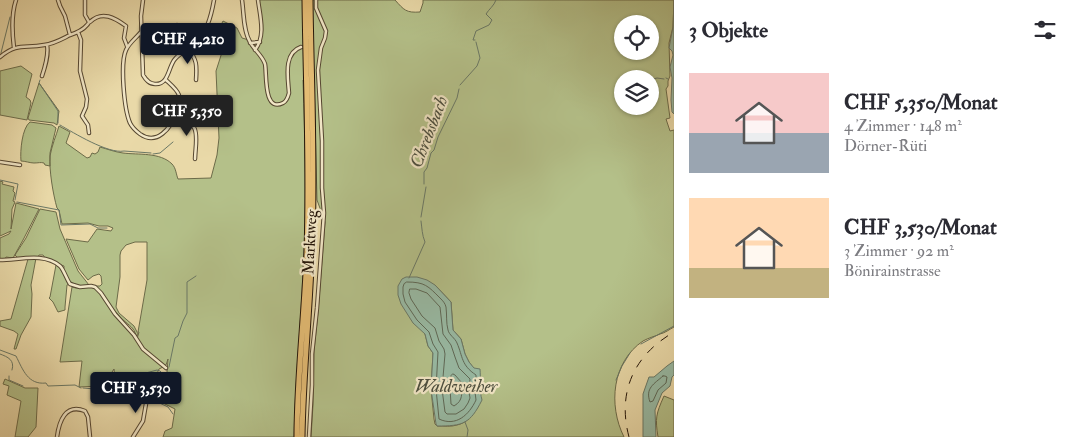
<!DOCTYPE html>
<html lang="de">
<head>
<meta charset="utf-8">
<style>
  body { margin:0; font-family:"IM FELL Double Pica",serif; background:#f7f7f7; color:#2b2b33; height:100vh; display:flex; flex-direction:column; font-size:19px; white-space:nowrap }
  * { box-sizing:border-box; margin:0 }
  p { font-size:16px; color:#7c7c81 }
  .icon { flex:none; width:28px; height:28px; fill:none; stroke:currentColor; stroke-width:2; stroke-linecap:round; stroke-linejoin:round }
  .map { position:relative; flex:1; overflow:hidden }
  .panel { display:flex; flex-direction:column; background:#fff; width:400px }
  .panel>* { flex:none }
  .buttons { position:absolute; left:614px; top:15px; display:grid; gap:10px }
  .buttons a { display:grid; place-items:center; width:45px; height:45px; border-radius:50%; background:#fff; box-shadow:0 1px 4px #0004; font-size:25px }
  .price { position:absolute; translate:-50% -42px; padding:0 11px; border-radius:5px; background:#111827; color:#fff; font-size:16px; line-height:32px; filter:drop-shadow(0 1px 2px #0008) }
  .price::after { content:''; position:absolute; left:50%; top:30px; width:15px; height:11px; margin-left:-8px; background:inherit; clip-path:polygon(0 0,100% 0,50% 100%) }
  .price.active { background:#222; color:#fff }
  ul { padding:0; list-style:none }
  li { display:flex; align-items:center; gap:15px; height:125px; padding:0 15px }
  li span { display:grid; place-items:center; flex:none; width:140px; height:100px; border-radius:0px; color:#555 }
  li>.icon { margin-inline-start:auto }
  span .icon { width:60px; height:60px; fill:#fffc; stroke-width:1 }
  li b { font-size:21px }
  h2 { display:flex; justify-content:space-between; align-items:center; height:60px; padding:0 15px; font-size:21px }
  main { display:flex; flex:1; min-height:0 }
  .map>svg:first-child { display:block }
  .green { fill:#b4c089; stroke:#6c6b49; fill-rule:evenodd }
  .water { fill:#98baa4; stroke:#6a7866 }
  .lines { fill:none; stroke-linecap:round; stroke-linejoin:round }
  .shore { stroke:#5e6856; stroke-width:1 }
  .stream { stroke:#6a7866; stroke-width:1 }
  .minor-casing { stroke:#564731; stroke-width:4.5 }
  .motorway-casing { stroke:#251609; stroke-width:7 }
  .minor { stroke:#f1e6c6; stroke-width:2.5 }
  .motorway { stroke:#e4bc74; stroke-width:5 }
  .rail { stroke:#251609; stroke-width:1; stroke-dasharray:9 9; stroke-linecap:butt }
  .labels { text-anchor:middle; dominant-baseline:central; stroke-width:4.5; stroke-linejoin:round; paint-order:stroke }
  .street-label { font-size:16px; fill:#251609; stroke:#f1e6c6 }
  .water-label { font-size:18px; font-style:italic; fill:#4d4f3f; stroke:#f1e6c6 }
</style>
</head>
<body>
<main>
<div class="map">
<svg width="674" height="437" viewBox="0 0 674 437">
  <rect width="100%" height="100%" fill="#e9d9a8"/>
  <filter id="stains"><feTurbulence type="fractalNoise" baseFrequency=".004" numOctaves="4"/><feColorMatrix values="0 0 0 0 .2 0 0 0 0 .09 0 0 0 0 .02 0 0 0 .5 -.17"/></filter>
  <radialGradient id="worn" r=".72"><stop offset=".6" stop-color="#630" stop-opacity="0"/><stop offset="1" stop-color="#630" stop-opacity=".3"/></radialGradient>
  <path class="green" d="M258 0H395C404 10 406 13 420 12L423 3V0H674L673 27 669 43 670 76 668 81V86L666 89 670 118 666 119 670 131 674 130V327C670 329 665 333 660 334 656 336 648 338 643 341 612 362 608 405 624 437H311L313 405 314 351 318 312 325 222 317 200 314 80H303C305 143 307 207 303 270 301 326 295 381 294 437H163L165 431 172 428 175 409 149 396 167 372 168 359 166 365 162 366 163 367 159 369 153 383H147L149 394C139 390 130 393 119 396L111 386 112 381 115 380 114 369 103 386 79 387 82 361 60 362 72 287 76 288 86 287C73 285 63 280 64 266L46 259 43 255H39L38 257 19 259 15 255 26 238 40 209 56 212 60 229 78 271 89 285 98 291 115 314 137 339 139 332H138L147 280V242H135L126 245 121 251 120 255V277L116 307 119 313 134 326 138 334 137 336C135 334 135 331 133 329 132 327 124 321 121 318 112 308 104 297 95 286H100L102 284 101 276 99 274 93 276 88 280 79 269 66 239 88 242 97 229 111 231 113 228 108 226H99L88 223 62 224 59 210 57 208C53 194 49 170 50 156 52 145 56 136 59 126L70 132 66 143 87 158 90 157 92 153 95 154 98 152 100 147C107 149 115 152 123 153 138 155 160 152 172 164 176 168 176 174 178 179L211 178 217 155 219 138 216 71 224 46 231 32 229 29 222 23 223 21 237 28 242 38 249 40 255 49 262 33ZM622 24H650V51H622ZM622 79H650V106H622ZM435 285 451 302 453 330 461 339 465 354 469 362 482 380C479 397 476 421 457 425 451 427 444 426 437 426L435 424 434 419 431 389 433 353 428 346 425 334Z
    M21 66 32 74 26 97 30 100 31 103 27 120 0 115V71Z
    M39 83 59 111 57 125 54 123 29 120 28 118Z
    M30 122 52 125 56 128 50 153V166L45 165 44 163C41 162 38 163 34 163 30 163 25 161 21 161 20 151 22 128 30 122Z
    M0 181 3 182 2 184 14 187 13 191 15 193 13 201 15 202 12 209 11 229 16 203 39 209 23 240 13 258 6 257 5 259H0V238L9 234 11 231 0 236Z
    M36 258 31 285 32 294 31 317 21 335 16 349H14L18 334 14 331 0 326V321L11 319 28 259Z
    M56 265 59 267 69 284 67 285 65 307V310L58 312 53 302 49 298 50 297Z
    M5 379 25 388H38L36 427 28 437H15L21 401 7 395 9 386 3 384Z
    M664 396 674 400V437H658C655 418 656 414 664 396Z"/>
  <path class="water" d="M674 0V114L672 112 671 100 672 78 670 67 673 55 672 51 669 48 673 27Z
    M406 277H417L427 280 435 285 451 302 453 330 461 339 465 354 469 362 474 368 480 369C481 379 479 390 482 400 470 424 463 426 437 426L436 424 431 389 433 353 428 346 425 334 413 323 401 304 398 295V286L402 279Z
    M674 361V375L672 377 670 386 662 393 655 410 656 437H643V394L649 377H654L667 366Z"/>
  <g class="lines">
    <path class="shore" d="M407 282C425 282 428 286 440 298 443 301 445 303 446 307 447 315 446 323 448 330 449 335 455 338 457 343 463 357 461 365 476 375V380L475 392 476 400C469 415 456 427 439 419L436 389 438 352 433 344 429 332 417 320 405 302 403 294V287L404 284Z
      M410 289H416L427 293 440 307 443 334 451 345 455 357 459 368 470 379 469 392 470 398 468 403 464 409 456 414H447L445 412 442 389 445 354 444 349 439 341 435 328 422 316 411 299 409 293Z
      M453 374 455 375 462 383C461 394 464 400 454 406L451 404 450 388 451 376Z
      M663 376H665L667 377 666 383 658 390 653 401 650 402C645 388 654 384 663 376Z"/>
    <path class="stream" d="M475 40H473L476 31 489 25 492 20 486 14C489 9 494 6 496 0
      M1 53 10 17
      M666 78 668 79
      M40 80 39 83 58 111V123
      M650 80 657 78 664 79
      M460 85 477 66 480 58 476 42
      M60 125C74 133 108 154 124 151L151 153
      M153 154 160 153 173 142
      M0 180 18 184 15 200
      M424 184V172L427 168 431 153 434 150 438 137 457 98 459 89
      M17 202 59 210 61 225 90 224 98 228H107
      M421 217 426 187
      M409 278 425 242C422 235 422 228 421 221
      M121 319 132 331
      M641 344 674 326
      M0 350 16 356C23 370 28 385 46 383L48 386 75 385 81 388
      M0 354C8 357 15 360 12 370
      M169 367 175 338 178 336 183 321 187 313V282L196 276
      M142 374 147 397 168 407 173 414
      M9 376V380L23 386
      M110 379 114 377 142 374 157 370 160 371 163 374
      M616 380 622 366 630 353
      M107 381 109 379
      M83 388 95 389 102 387
      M465 422 468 430 467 437"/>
    <g class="minor-casing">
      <path id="minor" d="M85 0V15L89 22
        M143 0 141 16 143 75C146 80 149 84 155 84 169 85 168 67 175 59 180 53 187 50 193 45 207 33 211 17 214 0
        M242 0C244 13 243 30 250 42 254 50 262 55 265 64 267 73 263 113 283 103 287 101 288 97 289 93 288 78 283 53 301 47
        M177 25V46L180 54
        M78 32 81 40 80 71 87 99 86 107 82 116 88 125 89 133
        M141 32C136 38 129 43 126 50 120 63 124 109 130 123 132 127 136 131 140 134 157 146 171 128 176 113 183 94 179 92 166 80
        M70 35C76 33 83 30 87 25 88 24 89 22 90 22 102 10 115 18 126 26L124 38 127 46
        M250 43 260 42
        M14 48C12 32 11 15 16 0
        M188 48C197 60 197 65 196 80
        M255 50C266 36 260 16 258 0
        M0 57C18 42 25 49 44 45 54 44 62 39 70 35L65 16 60 6 58 0
        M42 76C45 67 49 55 47 45
        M176 115C202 125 196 135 195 159
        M0 162 20 165
        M0 260C19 260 44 252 60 266 64 270 66 278 70 284L80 287 91 286 95 287 101 293 115 314 134 335 143 349 166 368
        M57 437C59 422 65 403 85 411L88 417 90 437
        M133 437 143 421 147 398
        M309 437 312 385V354L317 308 324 213 322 188V141L318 70 321 48 325 38 326 31 316 8V0"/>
    </g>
    <g class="motorway-casing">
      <path id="motorway" d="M297 437C297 375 305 313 307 251 310 167 306 84 305 0
        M302 437C303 372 310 308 312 243 315 162 311 81 310 0"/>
    </g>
    <use href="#minor" class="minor"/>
    <use href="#motorway" class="motorway"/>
    <path class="rail" d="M629 437C617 392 634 355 674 332"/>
  </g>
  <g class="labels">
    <g class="street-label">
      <text transform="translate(310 242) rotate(-87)">Marktweg</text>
    </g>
    <g class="water-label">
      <text transform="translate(429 132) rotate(-69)">Chrebsbach</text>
      <text x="456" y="386">Waldweiher</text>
    </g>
  </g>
  <rect width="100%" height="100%" filter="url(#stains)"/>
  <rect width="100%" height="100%" fill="url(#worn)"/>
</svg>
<div class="buttons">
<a><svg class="icon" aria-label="locate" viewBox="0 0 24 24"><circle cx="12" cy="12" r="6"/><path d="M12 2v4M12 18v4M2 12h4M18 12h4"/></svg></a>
<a><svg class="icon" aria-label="layers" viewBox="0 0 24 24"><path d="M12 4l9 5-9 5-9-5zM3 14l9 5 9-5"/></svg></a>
</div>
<b class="price" style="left:188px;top:65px">CHF 4,210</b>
<b class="price active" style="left:187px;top:137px">CHF 5,350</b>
<b class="price" style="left:136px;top:414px">CHF 3,530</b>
</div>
<section class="panel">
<h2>3 Objekte<svg class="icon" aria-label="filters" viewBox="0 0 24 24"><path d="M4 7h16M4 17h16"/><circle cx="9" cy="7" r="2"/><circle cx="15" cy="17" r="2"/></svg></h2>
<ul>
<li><span style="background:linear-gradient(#f6c9c9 60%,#9aa5b1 0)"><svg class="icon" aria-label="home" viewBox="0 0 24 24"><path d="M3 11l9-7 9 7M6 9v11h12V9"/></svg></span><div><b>CHF 5,350/Monat</b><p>4 Zimmer · 148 m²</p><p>Dörner-Rüti</p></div></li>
<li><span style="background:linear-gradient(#ffd9b3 70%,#c2b280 0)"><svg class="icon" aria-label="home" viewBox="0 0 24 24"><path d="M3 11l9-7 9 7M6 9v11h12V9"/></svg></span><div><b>CHF 3,530/Monat</b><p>3 Zimmer · 92 m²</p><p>Bönirainstrasse</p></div></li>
</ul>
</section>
</main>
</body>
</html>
